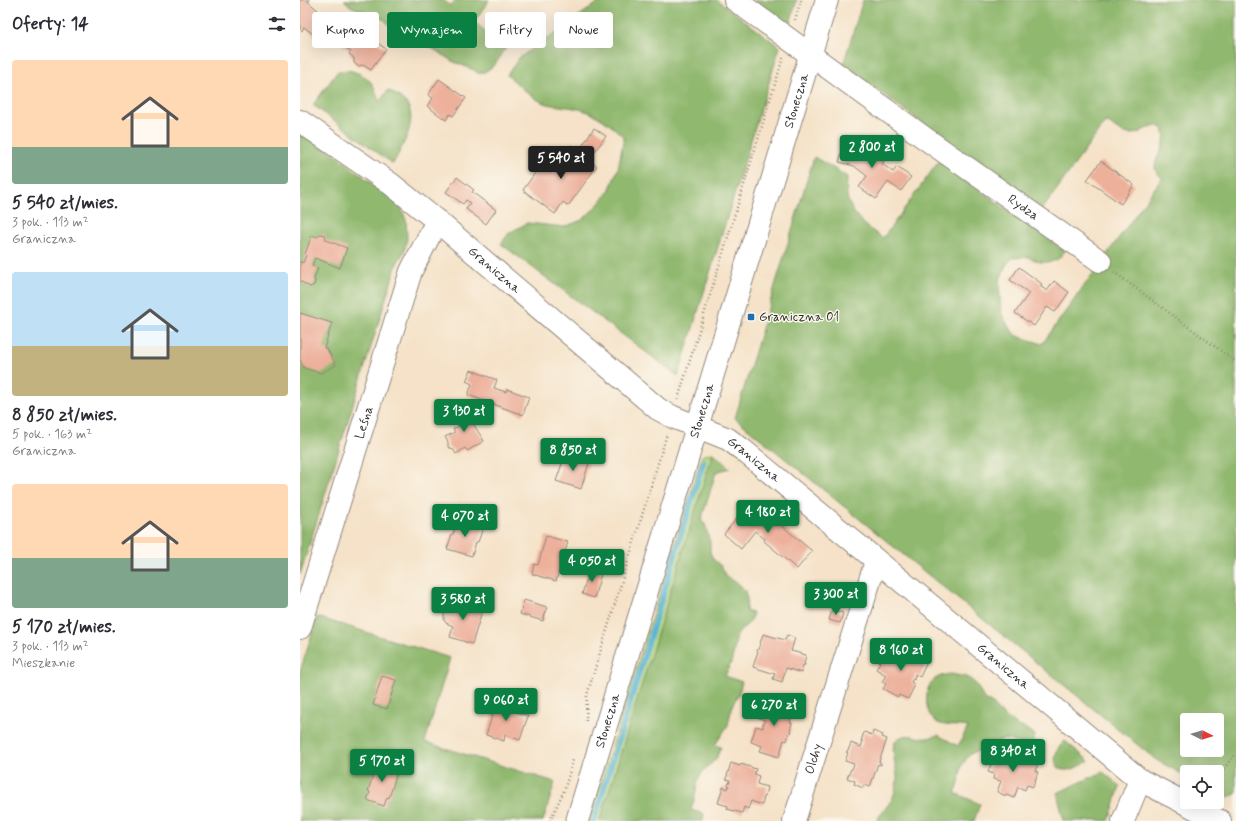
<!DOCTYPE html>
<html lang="pl">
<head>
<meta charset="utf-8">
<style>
  body { margin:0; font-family:Mynerve,sans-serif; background:#f2f2f3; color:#2b2b33; height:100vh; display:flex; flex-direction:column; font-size:15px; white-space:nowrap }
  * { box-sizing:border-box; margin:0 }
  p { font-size:13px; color:#7c7c81 }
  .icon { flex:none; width:22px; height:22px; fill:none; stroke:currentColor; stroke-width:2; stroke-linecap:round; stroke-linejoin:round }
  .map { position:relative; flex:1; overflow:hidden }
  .panel { display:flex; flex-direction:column; background:#fff; width:300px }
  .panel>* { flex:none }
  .hud { position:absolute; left:12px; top:12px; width:380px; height:36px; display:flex; gap:8px }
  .needle { width:26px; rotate:95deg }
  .fabs { position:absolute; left:880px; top:713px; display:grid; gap:8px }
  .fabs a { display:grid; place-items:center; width:44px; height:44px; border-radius:4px; background:#fff; box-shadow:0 4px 16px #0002; font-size:20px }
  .price { position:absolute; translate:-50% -34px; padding:0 9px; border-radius:4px; background:#0b8043; color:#fff; font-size:13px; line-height:26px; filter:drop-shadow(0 1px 2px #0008) }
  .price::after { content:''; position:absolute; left:50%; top:24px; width:12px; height:9px; margin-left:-6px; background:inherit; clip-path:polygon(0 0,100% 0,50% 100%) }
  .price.on { background:#222; color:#fff }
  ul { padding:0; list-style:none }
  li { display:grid; align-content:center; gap:8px; height:212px; padding:0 12px }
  li span { display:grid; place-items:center; height:124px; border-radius:4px; color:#555 }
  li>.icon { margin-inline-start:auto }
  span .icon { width:72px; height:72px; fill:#fffc; stroke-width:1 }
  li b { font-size:17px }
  h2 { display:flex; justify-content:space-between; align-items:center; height:48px; padding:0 12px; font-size:17px }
  .chip { padding:0 14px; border-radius:4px; background:#fff; box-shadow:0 4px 16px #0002; font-size:14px; line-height:36px }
  .chip.on { background:#0b8043; color:#fff }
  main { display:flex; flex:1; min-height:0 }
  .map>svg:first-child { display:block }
  .green { fill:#b5d77f; stroke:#708155 }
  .forest { fill:#90b86e; stroke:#5e724c; fill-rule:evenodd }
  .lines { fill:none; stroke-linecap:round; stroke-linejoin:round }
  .stream { stroke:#59b3d7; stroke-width:5 }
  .building { fill:#edb09b }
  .minor-casing { stroke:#90867a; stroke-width:24 }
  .major-casing { stroke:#90867a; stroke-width:24 }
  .path { stroke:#90867a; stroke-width:2.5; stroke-dasharray:1 3; stroke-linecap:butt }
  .minor { stroke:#fff; stroke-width:22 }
  .major { stroke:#fff; stroke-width:22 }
  .poi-dot { fill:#1f6fb2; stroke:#fbf7ec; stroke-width:1.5 }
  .labels { text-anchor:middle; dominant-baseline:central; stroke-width:3; stroke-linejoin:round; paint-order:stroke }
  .street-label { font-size:13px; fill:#2b2b2b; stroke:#fbf7ec }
  .poi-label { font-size:13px; fill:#2b2b2b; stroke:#fbf7ec; text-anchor:start }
</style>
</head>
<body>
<main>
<section class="panel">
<h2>Oferty: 14<svg class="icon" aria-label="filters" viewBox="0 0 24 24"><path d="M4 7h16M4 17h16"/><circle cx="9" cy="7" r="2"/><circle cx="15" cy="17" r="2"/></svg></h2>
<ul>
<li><span style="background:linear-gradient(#ffd9b3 70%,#7fa58c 0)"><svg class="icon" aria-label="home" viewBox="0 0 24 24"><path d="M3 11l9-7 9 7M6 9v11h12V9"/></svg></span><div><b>5 540 zł/mies.</b><p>3 pok. · 113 m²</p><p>Graniczna</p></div></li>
<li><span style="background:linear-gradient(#bfe0f5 60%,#c2b280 0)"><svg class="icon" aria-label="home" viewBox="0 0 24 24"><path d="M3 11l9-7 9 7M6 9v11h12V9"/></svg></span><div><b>8 850 zł/mies.</b><p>5 pok. · 163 m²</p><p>Graniczna</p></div></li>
<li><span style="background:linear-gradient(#ffd9b3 60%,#7fa58c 0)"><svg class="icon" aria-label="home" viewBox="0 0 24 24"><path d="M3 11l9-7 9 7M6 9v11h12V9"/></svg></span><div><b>5 170 zł/mies.</b><p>3 pok. · 113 m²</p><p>Mieszkanie</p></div></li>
</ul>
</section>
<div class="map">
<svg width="936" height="821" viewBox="0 0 936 821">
  <rect width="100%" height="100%" fill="#fbf7ec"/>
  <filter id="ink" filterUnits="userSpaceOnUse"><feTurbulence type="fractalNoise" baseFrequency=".025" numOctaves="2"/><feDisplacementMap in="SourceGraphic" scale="8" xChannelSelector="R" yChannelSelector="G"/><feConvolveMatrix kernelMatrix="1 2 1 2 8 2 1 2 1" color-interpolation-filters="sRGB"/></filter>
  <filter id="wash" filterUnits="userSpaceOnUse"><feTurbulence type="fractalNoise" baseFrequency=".012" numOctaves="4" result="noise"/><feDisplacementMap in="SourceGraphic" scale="16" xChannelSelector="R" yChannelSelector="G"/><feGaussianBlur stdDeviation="0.9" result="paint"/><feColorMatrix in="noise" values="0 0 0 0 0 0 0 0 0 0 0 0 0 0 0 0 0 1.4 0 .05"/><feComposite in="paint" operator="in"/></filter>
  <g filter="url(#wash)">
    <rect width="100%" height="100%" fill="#f5e2c8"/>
    <path class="green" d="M410 453H413L300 821H289L402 456Z"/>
    <path class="forest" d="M44 0H143L151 6 155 0H189L174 22 206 48C199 59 193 70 179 74L174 70 152 61 138 52 123 43 109 41 94 31 85 20 50 6Z
      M302 0H417L480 47 378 376 201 244 209 233 227 223 264 227 282 220 296 207 309 191 318 169 324 137C310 124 294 111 274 108 264 106 254 106 244 103 230 97 218 84 207 75L219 58Z
      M454 0H497L489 26Z
      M563 0H936V794L925 798 917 794V772H887V777L855 759 435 418 514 157C525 164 537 169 547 177 547 183 546 190 547 196 551 215 567 228 583 238L639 161 765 251 758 259 751 262H740L728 257 712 258 707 264 699 281 701 312 708 326 715 335 742 344 862 178C860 176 857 173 856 171 851 158 870 147 863 128 848 121 846 133 832 134 823 135 813 127 806 121L742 210 543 65ZM887 720H917V750H887Z
      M49 70C69 76 74 82 79 102L88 90C95 94 106 100 109 108 116 126 101 148 93 164L13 105 38 71Z
      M0 134 29 150 100 205 106 220 107 239 104 252 97 263 0 575Z
      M413 453 430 468 416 472 401 521 405 524 410 542V552L413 559 422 567 425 575 438 584 445 591 447 599 446 611 453 613 451 621 443 628 437 635 432 660 425 676 442 682 439 693 432 706 428 725 415 745 421 747 416 759 404 770 398 779 395 796 391 810 404 814 403 821H300Z
      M17 617 150 658 125 742 255 782 243 821H0V672Z
      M651 674 666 677 670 679 676 684 684 699 694 705 698 711 718 726 725 728 735 735C732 758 713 735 701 740 697 741 696 744 694 746 683 754 674 746 665 761 663 764 661 766 661 769 659 778 660 786 655 793L680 804 674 821H577C580 813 586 808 591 801 595 794 597 784 597 777 597 765 585 740 604 736 612 734 619 739 626 738 630 738 634 736 638 735L658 746 668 727C659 725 647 727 638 723 625 717 623 692 632 682 637 676 644 675 651 674Z
      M765 741 789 761C782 764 773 771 765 770 756 770 753 759 757 751 758 747 762 744 765 741Z
      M803 772 820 786 809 821 796 820 792 821H764L757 793Z"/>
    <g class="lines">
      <path class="stream" d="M294 821 404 461"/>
    </g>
    <g id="blocks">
      <path class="building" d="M0 0H10L8 2 18 10 15 13 28 23 18 38 4 27 2 31 0 29Z
        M53 20 67 31 65 34 86 49 71 70 63 65 58 66 54 63V58L49 54 51 52 37 41Z
        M139 79 166 98 153 116 150 114 146 120 127 106 133 98 128 95Z
        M294 128 306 136 293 154 282 146Z
        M546 137 561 142 558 151 565 156 569 151 584 162 582 164 593 172 597 167 611 177 601 191 588 182 576 199 559 187 567 176 554 166 539 162Z
        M271 145 293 161 292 163 297 166 268 206 263 202 255 214 223 190 240 166 250 173 259 161 255 158 260 152 264 155Z
        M801 161 834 185 821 204 787 180Z
        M157 177 174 190 172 192 196 210 186 224 166 209 170 203 166 200 163 204 146 192Z
        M21 234 25 235 26 240 47 248 40 268 15 258 12 266 18 268 14 278 15 281 14 285 10 287 0 281V261L3 263 6 255 5 254 12 235 17 237Z
        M719 267 742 284 740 286 747 291 754 281 769 292 755 312 747 307 734 326 715 313 729 293 710 280Z
        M0 313 32 323 24 348 27 349 36 365 21 373 4 368 0 360Z
        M171 370 197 380 194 388 206 392 207 389 229 397 223 415 168 395 172 384 166 381Z
        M168 407 177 423 174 425 184 441 167 451 165 448 156 454 153 449 148 447V442L145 437 155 432 153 429 159 426 153 416Z
        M267 454 278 457 277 460 289 463 281 489 256 481 263 461H264Z
        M451 501 468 515 470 512 483 523 481 525 512 551 497 569 464 541 465 539 455 531 441 549 424 534Z
        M158 520 183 528 178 542H176L172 556 147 549 152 534H153Z
        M246 536 268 542 256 581 232 574 234 564 238 565Z
        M290 568 302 571 294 598 282 594Z
        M224 600 247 607 243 621 220 614Z
        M154 601 173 607 174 605 183 608 172 644 150 637 153 626 146 623 144 620V615L146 608 152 610Z
        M532 610 543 613 540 623 529 620Z
        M463 634 485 640 487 635 495 638 491 651 506 655 504 663 505 664V665H503L501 673 486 668 482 682 473 679 475 674 453 667 458 651H457V649L458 650Z
        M605 648 620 655 619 658 627 662 620 677 615 674 614 680 613 679 611 682 615 685 608 699 599 695 598 697 583 689 586 684 582 682 586 675 576 669 580 662 579 661V660H581L585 653 595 658 598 651 603 653Z
        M82 676 96 680 87 709 73 705Z
        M198 698 215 704 213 711 228 716 220 740 205 735 204 741 186 735Z
        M476 700 495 706 490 722 492 723 490 731 491 732 490 733H489L487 741 484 740 479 757 460 751 462 746 451 742 456 726 463 728V723H464L465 720 459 718 464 702 475 705Z
        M573 731 583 735 582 737 587 739 579 762 581 763V765L578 764 570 787 564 785 563 788 554 784 555 781 547 778 551 769H552L554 764 545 761 548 753 546 752 547 751H548L551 743 561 747 563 741H561L564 732 572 735Z
        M699 748 715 753 713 758 717 760V758L719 759 718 760 722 761 723 757 739 762 735 771 738 772 733 787 727 785 725 790 718 787 714 798 706 795V796H704V795L697 792 701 781 693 779 694 774 688 772 694 757 696 758Z
        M77 762 87 765 90 764 94 765 95 768 98 769 89 798 87 797 84 806 67 800 70 792 68 791Z
        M431 763 440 766 441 764 456 769 454 774 459 776 457 784 467 787 465 797H464L462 805 451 801 448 809 444 807 442 813 427 809 428 806 418 803 423 787 428 789 429 785H428V784H429L430 780 426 779Z"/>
    </g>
  </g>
  <g filter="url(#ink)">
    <use href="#blocks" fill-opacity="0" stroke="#90867a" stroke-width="1"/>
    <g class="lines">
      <g class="minor-casing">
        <g id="minor">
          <path id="s1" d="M435 0 626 139 800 261"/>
          <path id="s2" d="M0 121 91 184 137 221 358 409 373 417 428 439 443 450 611 589 840 780 920 821"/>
          <path id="s3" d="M0 628 111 271 137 221"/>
          <path id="s4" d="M494 821 576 561"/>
          <path d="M823 821 840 780"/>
        </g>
      </g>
      <g class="major-casing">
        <g id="major">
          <path id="s5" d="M277 821 527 0"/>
        </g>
      </g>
      <path class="path" d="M495 20 501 0
        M814 272 936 362
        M378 399 483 58
        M286 721 287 695 367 434
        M917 773 921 771 936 754
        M250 821 265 788 273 760"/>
      <use href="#minor" class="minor"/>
      <use href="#major" class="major"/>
    </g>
  </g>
  <rect class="poi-dot" x="447" y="313" width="8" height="8" rx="2"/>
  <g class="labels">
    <g class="street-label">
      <text stroke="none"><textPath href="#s5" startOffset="753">Słoneczna</textPath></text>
      <text stroke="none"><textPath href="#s1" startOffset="355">Rydza</textPath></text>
      <text stroke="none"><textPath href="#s2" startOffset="245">Graniczna</textPath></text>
      <text stroke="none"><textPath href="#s5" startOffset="429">Słoneczna</textPath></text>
      <text stroke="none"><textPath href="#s3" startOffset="215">Leśna</textPath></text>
      <text stroke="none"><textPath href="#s2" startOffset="569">Graniczna</textPath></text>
      <text stroke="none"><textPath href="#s2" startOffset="893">Graniczna</textPath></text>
      <text stroke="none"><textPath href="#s5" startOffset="105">Słoneczna</textPath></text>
      <text stroke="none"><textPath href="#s4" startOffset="65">Olchy</textPath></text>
    </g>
    <g class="poi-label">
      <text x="459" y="317">Graniczna 01</text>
    </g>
  </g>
</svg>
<div class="fabs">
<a><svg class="needle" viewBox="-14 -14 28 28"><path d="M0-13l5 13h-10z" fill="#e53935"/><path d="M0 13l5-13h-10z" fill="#7c7c81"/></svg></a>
<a><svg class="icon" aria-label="locate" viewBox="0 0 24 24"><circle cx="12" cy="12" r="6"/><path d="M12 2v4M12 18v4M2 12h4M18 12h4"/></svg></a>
</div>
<b class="price" style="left:572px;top:169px">2 800 zł</b>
<b class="price on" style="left:261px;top:180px">5 540 zł</b>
<b class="price" style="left:164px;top:433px">3 130 zł</b>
<b class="price" style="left:273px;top:472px">8 850 zł</b>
<b class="price" style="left:468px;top:534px">4 180 zł</b>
<b class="price" style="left:165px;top:538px">4 070 zł</b>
<b class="price" style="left:292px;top:583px">4 050 zł</b>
<b class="price" style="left:536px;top:616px">3 300 zł</b>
<b class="price" style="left:163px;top:621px">3 580 zł</b>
<b class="price" style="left:601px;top:672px">8 160 zł</b>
<b class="price" style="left:206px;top:722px">9 060 zł</b>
<b class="price" style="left:474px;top:727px">6 270 zł</b>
<b class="price" style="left:713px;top:773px">8 340 zł</b>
<b class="price" style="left:82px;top:783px">5 170 zł</b>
<div class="hud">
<a class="chip">Kupno</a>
<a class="chip on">Wynajem</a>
<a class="chip">Filtry</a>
<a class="chip">Nowe</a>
</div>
</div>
</main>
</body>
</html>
